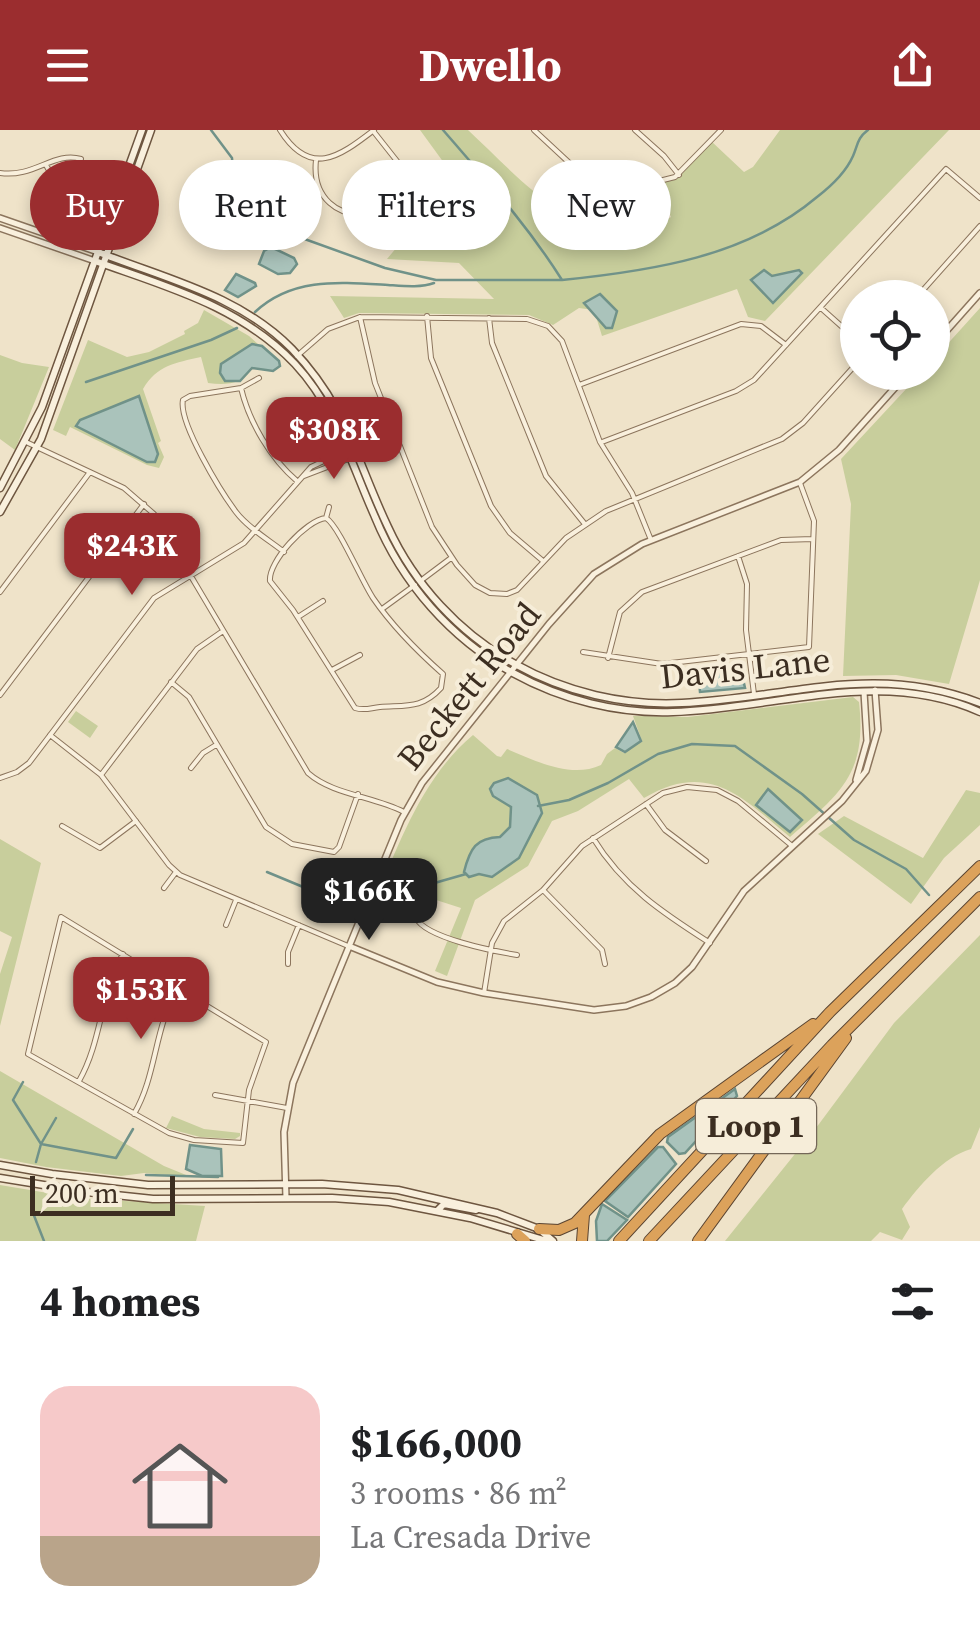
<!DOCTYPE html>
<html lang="en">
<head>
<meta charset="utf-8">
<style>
  body { margin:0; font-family:"Source Serif 4",serif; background:#f6f6f6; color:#202124; height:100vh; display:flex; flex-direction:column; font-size:38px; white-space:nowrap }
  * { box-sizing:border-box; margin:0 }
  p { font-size:32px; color:#757577 }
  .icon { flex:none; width:55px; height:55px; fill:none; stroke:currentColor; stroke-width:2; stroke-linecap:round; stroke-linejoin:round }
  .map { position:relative; height:1111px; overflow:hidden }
  .sheet { display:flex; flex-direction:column; background:#fff; flex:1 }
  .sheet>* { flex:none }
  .top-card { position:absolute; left:30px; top:30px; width:920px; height:90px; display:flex; gap:20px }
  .tools { position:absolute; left:840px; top:150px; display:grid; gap:20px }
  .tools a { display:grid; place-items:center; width:110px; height:110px; border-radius:50%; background:#fff; box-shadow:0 5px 15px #0003; font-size:50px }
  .scale { position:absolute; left:30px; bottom:25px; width:145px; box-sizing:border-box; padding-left:10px; border:5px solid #3c2e21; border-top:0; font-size:28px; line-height:35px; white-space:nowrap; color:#3c2e21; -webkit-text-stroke:8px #f6edd9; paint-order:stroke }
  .price { position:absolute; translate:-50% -85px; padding:0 22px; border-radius:20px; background:#9b2d2f; color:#fff; font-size:32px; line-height:65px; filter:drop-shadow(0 2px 5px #0008) }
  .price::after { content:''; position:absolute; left:50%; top:60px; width:30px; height:22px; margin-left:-15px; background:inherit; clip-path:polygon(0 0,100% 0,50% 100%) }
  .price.current { background:#222; color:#fff }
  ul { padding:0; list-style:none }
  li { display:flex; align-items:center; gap:30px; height:250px; padding:0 40px }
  li span { display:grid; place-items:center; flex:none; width:280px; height:200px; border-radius:30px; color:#555 }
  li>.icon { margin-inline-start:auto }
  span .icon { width:120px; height:120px; fill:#fffc; stroke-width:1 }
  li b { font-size:42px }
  h2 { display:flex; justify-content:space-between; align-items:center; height:120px; padding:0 40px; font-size:42px }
  .pill { padding:0 35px; border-radius:45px; background:#fff; box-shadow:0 5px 15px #0003; font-size:35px; line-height:90px }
  .pill.current { background:#9b2d2f; color:#fff }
  header { display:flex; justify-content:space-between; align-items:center; height:130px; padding:0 40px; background:#9b2d2f; color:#fff; font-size:45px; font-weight:700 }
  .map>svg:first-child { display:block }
  .green { fill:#c8ce9c }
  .water { fill:#aac3bb; stroke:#709289; stroke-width:2.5 }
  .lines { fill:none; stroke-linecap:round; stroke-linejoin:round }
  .stream { stroke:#709289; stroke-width:2.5 }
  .minor-casing { stroke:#8c755d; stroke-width:6 }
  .tertiary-casing { stroke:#8c755d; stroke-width:8 }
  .secondary-casing { stroke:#6e5640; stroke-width:9 }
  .motorway-casing { stroke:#5a4431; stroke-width:12 }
  .minor { stroke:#f9f0dd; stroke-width:4 }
  .tertiary { stroke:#f9f0dd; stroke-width:5 }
  .secondary { stroke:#f9f0dd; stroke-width:6 }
  .motorway { stroke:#dca25b; stroke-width:10 }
  .labels { text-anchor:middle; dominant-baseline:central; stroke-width:8; stroke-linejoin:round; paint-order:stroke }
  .shield { fill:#f6edd9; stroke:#746758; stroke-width:2.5 }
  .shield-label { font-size:32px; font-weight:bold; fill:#3c2e21 }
  .street-label { font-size:35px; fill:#3c2e21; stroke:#f6edd9 }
</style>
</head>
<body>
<header><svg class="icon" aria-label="menu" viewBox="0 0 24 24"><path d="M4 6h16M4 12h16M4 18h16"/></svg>Dwello<svg class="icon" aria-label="share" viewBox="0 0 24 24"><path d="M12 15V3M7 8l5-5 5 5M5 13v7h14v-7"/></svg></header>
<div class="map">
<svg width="980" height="1111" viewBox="0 0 980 1111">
  <rect width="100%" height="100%" fill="#efe3c9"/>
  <path class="green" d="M420 0H468C521 49 592 136 671 87L656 53 670 49 711 11 744 42 753 37 780 0H949L765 191 748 187 737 159 602 206 594 180 579 178 553 195 529 185 359 183 344 188 330 166 494 169 459 133 387 129 402 111 458 103 470 120 487 92Z
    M980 178V450L949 554 896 545 843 546 851 374 841 329 921 243 932 242 933 230Z
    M204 180 249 206 281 235 273 241 252 238C242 255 226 255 208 253L201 227C175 233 157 235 143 259L161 311 158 313 164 327 159 338 147 335 70 297 66 306 53 300 88 210 127 227 149 222 185 204 184 201 198 193Z
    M0 225 22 233 49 237 15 320 0 309Z
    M853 567 859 572C867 644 841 663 790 707 741 666 708 630 644 668L629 649 578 681 552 691 528 736 475 770 447 846 435 841 461 778 433 769 427 787 419 777H412L405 783 375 770C400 711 423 647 473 605L497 626 501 627 507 619C536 631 571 649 601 635L607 624 615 618 624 623 642 611 633 586 688 587Z
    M76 581 98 596 90 608 68 592Z
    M966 660 980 663V695L944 728 911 774 818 704 844 686 923 728Z
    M0 709 41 733 0 896V844L12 807 0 801Z
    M980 805V997L971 1019C943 1027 919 1056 902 1079L910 1097 902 1110 880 1102 871 1111H725L819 994 894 893Z
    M0 941 164 1036 191 1047 144 1043 121 1046 46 1037 0 1028Z
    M172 986 204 999 240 1003V1006L235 1009 200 1007 166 998Z
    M0 1055 78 1068 205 1076 196 1111H0Z"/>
  <path class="water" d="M271 117 294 128 297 134 290 143 278 144 259 134 264 121Z
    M764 140 772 146 799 140 802 143 773 173 751 150Z
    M236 144 255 153 256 156 238 167 225 160Z
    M600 164 617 181 612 198H606L584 173Z
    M252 214 262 216 279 231 280 236 273 241 252 238 240 251H225L220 243 221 234Z
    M139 266 158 324 155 332H147L76 296 80 290Z
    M740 535 745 558 700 562 698 540Z
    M633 592 641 611 625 622 616 617Z
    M508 648 537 665 542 683 519 728 492 747 479 744 469 747 464 742C470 718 476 708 500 707L510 697 511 677 493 666 490 659 494 653Z
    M768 659 802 690 790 702 756 675Z
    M735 959 737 966 685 1023 679 1024 667 1012 668 1007Z
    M190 1015 221 1019 222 1046H202L186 1039Z
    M658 1017H663L676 1034 628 1087 605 1071Z
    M602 1074 627 1090 607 1111H597L596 1091Z"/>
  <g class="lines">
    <path class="stream" d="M211 0 232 28 234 58 242 68 299 107 385 138 436 150H562
      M443 0C487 51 526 93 562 150 651 141 746 127 817 67 830 57 846 42 853 26 858 15 857 8 868 0
      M255 182C292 147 340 152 388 155 403 156 421 158 434 153
      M86 252 211 210 237 198
      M538 676 569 670 608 653 658 624 692 614 735 616 802 664 854 710 906 739 929 765
      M267 742 332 769 360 763
      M384 758 424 756 466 744
      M23 952 13 970 41 1014 116 1028 133 999
      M36 1032 41 1014 56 988
      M146 1045 218 1047
      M33 1083 44 1111"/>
    <g class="minor-casing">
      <path id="minor" d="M280 0C310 48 339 27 374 0
        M534 0 591 53 605 60 616 62 675 47 721 0
        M635 0 664 26 679 45
        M374 2 442 88
        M316 30C312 66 337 91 374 82
        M46 35 60 60 69 68
        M0 43C34 48 54 21 81 29
        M916 168 980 96
        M821 178 858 211
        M427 186 431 228 491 376 510 403 543 431
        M360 187 375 253 432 397 457 435 475 455 490 463 507 464 517 460 566 408 606 381 782 309 803 293 858 232
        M489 188 492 213 546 346 584 393
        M297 226 328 199 360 187 527 189 548 196 562 211 600 312 632 363 651 410
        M259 248 241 258 190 266 183 270C178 292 221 362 236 382 248 398 269 410 284 422
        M579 255 741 194 761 196 786 215
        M241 258C249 292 271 329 297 351
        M26 312 124 358 154 384 308 643C333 665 373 666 404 682
        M602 312 736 261 754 250 946 39 980 68
        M272 323 293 309 306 294
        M304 346 351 328
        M326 388C339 396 361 450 373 468 393 497 417 521 443 544L441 558C422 579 406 575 380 577 370 578 365 581 355 578L293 480 270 451C268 432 306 390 326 388Z
        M326 388 329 377
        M738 426 747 454 746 500 754 564
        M423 449 451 428
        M0 462 90 342
        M382 479 415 455
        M298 487 323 471
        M583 522 662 534 809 517 814 391 800 353
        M608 528 620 482 642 462 781 410 813 409
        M332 540 360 525
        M171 552 189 567 266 697 292 714 334 722 339 717 358 664
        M0 565 144 374
        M50 605 101 645 169 735 180 745 348 816
        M191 638 203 623 216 615
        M101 645 197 519 223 501
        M0 648 17 642 29 633 154 468 244 413 311 337 345 321
        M646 674 665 700 706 731
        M62 696 100 718 136 691
        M593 708C623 757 663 783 710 813
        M164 758 176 742
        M543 760 602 820 605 834
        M61 787 266 912 249 960 243 1013 194 1010 169 1003 28 924Z
        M416 788C426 808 493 821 517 825
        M226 795 236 770
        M288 834V822L299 795
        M484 863 492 813 504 791 543 760 582 716 663 663 687 657 717 660 738 671 791 715
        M79 951C102 911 100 864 123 824
        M215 965 287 978
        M134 984C157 945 154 897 178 858"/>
    </g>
    <g class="tertiary-casing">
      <path id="tertiary" d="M0 88 98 122
        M0 98 95 131
        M932 217 980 163
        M856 650 867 611 864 562
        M349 816 437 852 484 863 594 880 626 876 651 867 675 853 692 837 744 761 842 671 866 641 878 600 875 560
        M286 1068 284 1002 293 953 401 690 422 653 549 494 594 444 642 414 800 352 839 320 909 242"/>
    </g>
    <g class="secondary-casing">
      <path id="secondary" d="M98 122C166 149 239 165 292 219 347 276 356 330 388 397 414 454 460 504 515 534 565 562 624 576 682 573 790 568 872 532 980 573
        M95 131C167 157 240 176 295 234 336 278 351 333 375 387 402 453 451 509 513 543 562 570 618 584 673 582 777 579 880 537 980 582
        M0 358 42 277 142 0
        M0 382 41 309 151 0
        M0 1035 52 1044 148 1055 322 1054 398 1060 497 1083 539 1099 553 1111
        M0 1048 87 1062 153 1069 332 1068 389 1072 470 1088 547 1111
        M437 1081 444 1074 476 1080"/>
    </g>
    <g class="motorway-casing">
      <path id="motorway" d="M539 1099 559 1100 575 1093 660 1004 813 894
        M517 1104 525 1111
        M582 1111 584 1085
        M619 1111 830 882 980 736
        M649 1111 832 915 980 767
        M698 1111 846 908"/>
    </g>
    <use href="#minor" class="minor"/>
    <use href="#tertiary" class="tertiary"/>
    <use href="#secondary" class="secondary"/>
    <use href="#motorway" class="motorway"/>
  </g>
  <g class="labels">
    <rect class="shield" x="696" y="969" width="120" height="54" rx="8"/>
    <g class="shield-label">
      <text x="756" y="996">Loop 1</text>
    </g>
    <g class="street-label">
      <text transform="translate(745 538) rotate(-6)">Davis Lane</text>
      <text transform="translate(469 556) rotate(-51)">Beckett Road</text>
    </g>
  </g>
</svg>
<div class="tools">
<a><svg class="icon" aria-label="locate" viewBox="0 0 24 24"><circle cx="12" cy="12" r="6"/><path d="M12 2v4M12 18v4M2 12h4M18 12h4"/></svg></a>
</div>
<div class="scale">200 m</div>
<b class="price" style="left:334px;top:352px">$308K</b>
<b class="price" style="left:132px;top:468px">$243K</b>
<b class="price current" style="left:369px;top:813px">$166K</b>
<b class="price" style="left:141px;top:912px">$153K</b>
<div class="top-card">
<a class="pill current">Buy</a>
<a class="pill">Rent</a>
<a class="pill">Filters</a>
<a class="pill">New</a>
</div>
</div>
<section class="sheet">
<h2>4 homes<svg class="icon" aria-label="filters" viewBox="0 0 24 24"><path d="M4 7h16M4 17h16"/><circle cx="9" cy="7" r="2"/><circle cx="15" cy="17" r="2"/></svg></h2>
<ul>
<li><span style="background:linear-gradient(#f6c9c9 75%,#b9a48a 0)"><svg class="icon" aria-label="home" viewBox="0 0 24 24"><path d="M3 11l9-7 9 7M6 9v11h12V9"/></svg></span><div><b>$166,000</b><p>3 rooms · 86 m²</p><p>La Cresada Drive</p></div></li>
</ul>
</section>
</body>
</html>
